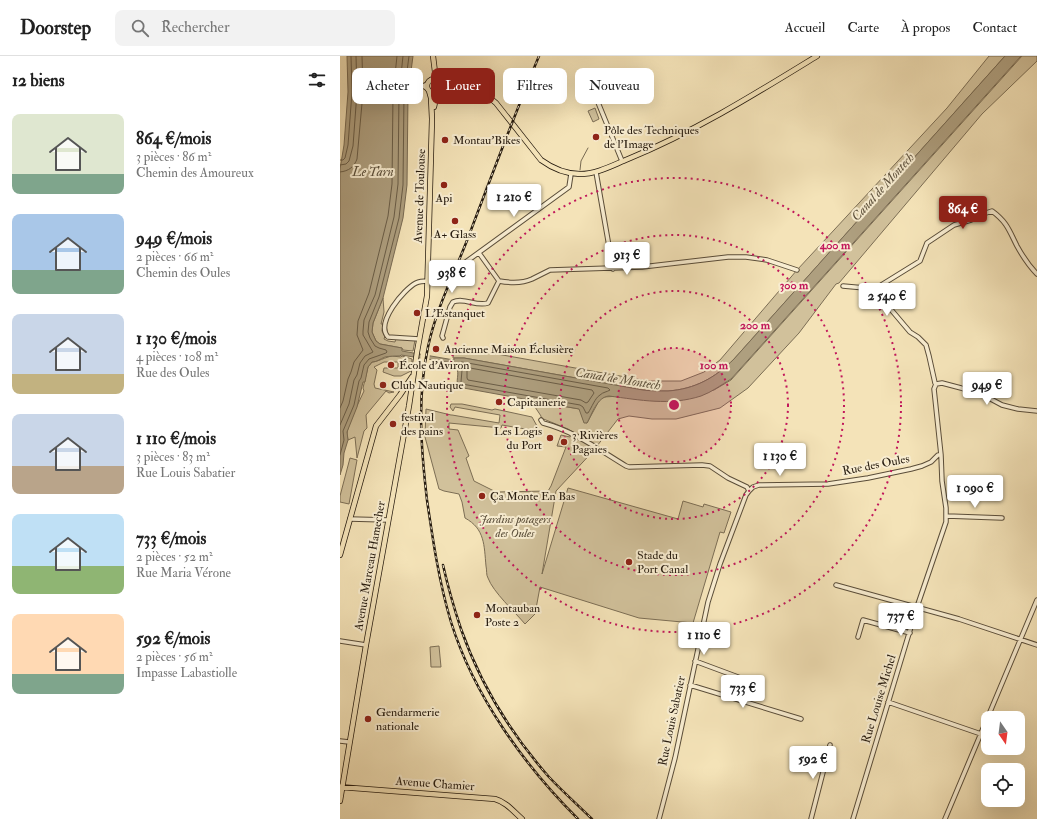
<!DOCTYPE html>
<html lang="fr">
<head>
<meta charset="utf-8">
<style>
  body { margin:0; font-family:"IM FELL Double Pica",serif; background:#f2f2f2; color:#222; height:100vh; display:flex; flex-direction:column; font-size:15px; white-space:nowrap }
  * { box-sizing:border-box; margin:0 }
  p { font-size:13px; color:#767676 }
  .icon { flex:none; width:22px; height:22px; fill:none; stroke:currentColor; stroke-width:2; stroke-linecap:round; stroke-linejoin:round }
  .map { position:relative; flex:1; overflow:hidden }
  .side { display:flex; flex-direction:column; background:#fff; width:340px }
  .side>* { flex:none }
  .top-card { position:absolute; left:12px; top:12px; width:380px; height:36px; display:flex; gap:8px }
  .needle { width:26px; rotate:166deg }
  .controls { position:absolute; left:641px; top:655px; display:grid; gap:8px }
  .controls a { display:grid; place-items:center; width:44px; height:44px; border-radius:8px; background:#fff; box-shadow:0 4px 16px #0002; font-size:20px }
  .price { position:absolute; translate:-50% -34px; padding:0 9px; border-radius:4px; background:#fff; color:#222; font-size:13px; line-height:26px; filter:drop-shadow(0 1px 2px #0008) }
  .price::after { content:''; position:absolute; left:50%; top:24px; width:12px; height:9px; margin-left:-6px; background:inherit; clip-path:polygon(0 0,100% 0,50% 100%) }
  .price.current { background:#8f2418; color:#fff }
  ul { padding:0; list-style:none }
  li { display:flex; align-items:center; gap:12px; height:100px; padding:0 12px }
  li span { display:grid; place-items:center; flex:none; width:112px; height:80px; border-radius:8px; color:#555 }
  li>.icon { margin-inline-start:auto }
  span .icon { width:48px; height:48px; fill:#fffc; stroke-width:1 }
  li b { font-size:17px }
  h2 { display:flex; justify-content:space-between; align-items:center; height:48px; padding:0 12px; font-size:17px }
  .pill { padding:0 14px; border-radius:8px; background:#fff; box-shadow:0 4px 16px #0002; font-size:14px; line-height:36px }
  .pill.current { background:#8f2418; color:#fff }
  header { display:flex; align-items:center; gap:24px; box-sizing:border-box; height:56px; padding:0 20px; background:#fff; border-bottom:1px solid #e0e0e0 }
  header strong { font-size:19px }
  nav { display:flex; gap:22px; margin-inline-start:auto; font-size:14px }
  .search { width:280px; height:36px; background:#f2f2f2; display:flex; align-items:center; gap:10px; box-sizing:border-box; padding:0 14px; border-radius:8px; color:#767676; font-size:15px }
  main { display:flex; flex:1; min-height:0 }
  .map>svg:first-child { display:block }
  .green { fill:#d1c19b; stroke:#7c6e55 }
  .water { fill:#ae9f7f; stroke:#786a52 }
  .pier { fill:#f4e3b8 }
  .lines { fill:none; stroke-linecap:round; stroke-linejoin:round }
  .shore { stroke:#6a5d47; stroke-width:1 }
  .stream { stroke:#786a52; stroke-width:1 }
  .minor-casing { stroke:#5a4d39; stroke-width:5.5 }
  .major-casing { stroke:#261b0f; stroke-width:6 }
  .minor { stroke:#f8edd1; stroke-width:3.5 }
  .major { stroke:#f4e3b8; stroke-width:4.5 }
  .rail-casing { stroke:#261b0f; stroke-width:2.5 }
  .rail { stroke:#f8edd1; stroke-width:1; stroke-dasharray:3; stroke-linecap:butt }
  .ring { fill:none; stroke:#c2185b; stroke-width:2; stroke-dasharray:2 4 }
  .poi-dot { fill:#8f2418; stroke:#f8edd1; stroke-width:1.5 }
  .labels { text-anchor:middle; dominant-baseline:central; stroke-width:4; stroke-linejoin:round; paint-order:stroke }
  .poi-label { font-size:12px; fill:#261b0f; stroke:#f8edd1; text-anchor:start }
  .street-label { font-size:12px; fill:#261b0f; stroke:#f8edd1 }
  .park-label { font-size:12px; font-style:italic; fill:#594d39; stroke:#f8edd1 }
  .water-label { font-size:13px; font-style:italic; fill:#5c503c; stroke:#f8edd1 }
  .centre { fill:#c2185b; stroke:#f8edd1; stroke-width:2 }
  .ring-label { font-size:12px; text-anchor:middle; font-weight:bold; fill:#c2185b; stroke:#f8edd1; stroke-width:4; stroke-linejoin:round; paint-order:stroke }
</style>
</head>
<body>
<header>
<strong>Doorstep</strong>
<div class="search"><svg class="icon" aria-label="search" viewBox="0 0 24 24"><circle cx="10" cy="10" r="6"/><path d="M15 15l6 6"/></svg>Rechercher</div>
<nav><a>Accueil</a><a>Carte</a><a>À propos</a><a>Contact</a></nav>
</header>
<main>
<section class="side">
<h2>12 biens<svg class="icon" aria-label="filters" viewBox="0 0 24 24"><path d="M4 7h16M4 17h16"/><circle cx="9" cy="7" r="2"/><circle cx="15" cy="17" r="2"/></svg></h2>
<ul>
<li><span style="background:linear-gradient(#dfe7d0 75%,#7fa58c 0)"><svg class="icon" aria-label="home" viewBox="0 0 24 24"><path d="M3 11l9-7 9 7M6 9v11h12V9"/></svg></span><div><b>864 €/mois</b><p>3 pièces · 86 m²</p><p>Chemin des Amoureux</p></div></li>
<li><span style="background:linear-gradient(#a9c7e8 70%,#7fa58c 0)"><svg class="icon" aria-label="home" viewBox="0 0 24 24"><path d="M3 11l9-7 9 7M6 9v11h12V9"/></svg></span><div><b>949 €/mois</b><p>2 pièces · 66 m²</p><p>Chemin des Oules</p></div></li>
<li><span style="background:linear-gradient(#c9d6e8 75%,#c2b280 0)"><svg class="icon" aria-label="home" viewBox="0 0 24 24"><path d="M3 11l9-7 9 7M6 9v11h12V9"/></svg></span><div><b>1 130 €/mois</b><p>4 pièces · 108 m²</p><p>Rue des Oules</p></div></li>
<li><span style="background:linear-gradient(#c9d6e8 65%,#b9a48a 0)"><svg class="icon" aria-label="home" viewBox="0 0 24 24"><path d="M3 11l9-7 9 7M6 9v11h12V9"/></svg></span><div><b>1 110 €/mois</b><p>3 pièces · 83 m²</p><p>Rue Louis Sabatier</p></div></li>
<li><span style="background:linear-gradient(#bfe0f5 65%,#8fb573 0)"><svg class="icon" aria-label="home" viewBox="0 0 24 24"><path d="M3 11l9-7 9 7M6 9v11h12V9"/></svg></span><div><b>733 €/mois</b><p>2 pièces · 52 m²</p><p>Rue Maria Vérone</p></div></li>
<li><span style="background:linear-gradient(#ffd9b3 75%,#7fa58c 0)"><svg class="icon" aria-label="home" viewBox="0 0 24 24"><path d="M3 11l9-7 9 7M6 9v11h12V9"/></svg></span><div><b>592 €/mois</b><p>2 pièces · 56 m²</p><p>Impasse Labastiolle</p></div></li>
</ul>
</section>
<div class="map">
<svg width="697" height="763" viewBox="0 0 697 763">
  <rect width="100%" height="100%" fill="#f4e3b8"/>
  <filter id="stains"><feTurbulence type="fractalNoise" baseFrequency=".005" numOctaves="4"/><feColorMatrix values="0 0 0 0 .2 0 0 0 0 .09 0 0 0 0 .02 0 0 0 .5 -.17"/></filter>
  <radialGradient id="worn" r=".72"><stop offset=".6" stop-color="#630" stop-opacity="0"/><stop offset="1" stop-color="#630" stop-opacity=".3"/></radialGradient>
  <path class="green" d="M649 0H665L394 303C375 322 355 333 328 335 320 335 311 335 303 334L124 302H113L114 294 157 298 308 325H341L364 316 380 304 457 214 607 52Z
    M682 0H697V5L642 58 499 227 496 228 459 277 408 332 380 352 336 363H312L289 360 278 363 257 390 228 373 201 362V360L191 345 240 353 244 366 247 367 260 343 264 341 374 334 391 324Z
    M255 52 259 63 253 66 248 55Z
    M43 242 44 256 41 268H43L42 275 45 280 44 283 48 285 55 286 56 282 75 284 73 295 63 294 62 292 40 288 36 285 32 276 33 267Z
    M52 300 61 301 62 300 72 303 71 315 61 320H54L43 316 44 312H58V306H44L34 311 37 314 34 328 35 332 54 336 49 337 46 335 26 359 27 372 24 375 17 402 15 381 8 384C8 382 7 380 7 378 7 369 20 344 24 335L23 332 28 311 32 306C37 306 46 301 52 300Z
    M111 348H122L152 354 155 353 192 361 197 370V375L162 369 161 372 109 367V373L118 374 129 400 126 402 134 425 156 436 208 435 211 430 226 391 217 390 221 379 230 381 232 377 256 392 216 435 202 518 228 432 338 463 343 445 363 451 364 448 391 456 384 477 380 476 353 567 299 562 200 531 195 558 185 568C175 556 153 536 148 522 146 519 147 514 146 510 144 489 145 473 125 462L122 446 119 438 104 435 99 433 85 381 86 353 111 359H112L159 367 160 359 115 351 113 355 110 351Z
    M10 402 17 404 9 448 0 446V440Z
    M99 590 101 611H91L90 591Z"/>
  <path class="water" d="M7 0H73L68 38 67 129 63 162 43 242 33 267 32 276 36 285 40 288 62 292V295L114 304V302H124L303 334C311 335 320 335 328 335 355 333 375 322 394 303L665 0H681L391 323C381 329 372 336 361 340 330 350 300 344 269 340 257 341 252 358 247 367H244L239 353 118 331C115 322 122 315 113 309V307L61 299 60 300C55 300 50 300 45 301 40 303 37 306 32 306L28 311 25 326H23L17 351 7 376 8 384 4 397 3 409 0 419V113L4 89 8 36Z"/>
  <path class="pier" d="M81 297 90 298 89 305 80 304Z"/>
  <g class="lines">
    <path class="shore" d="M0 104H3L5 102 8 89 12 36 11 0
      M0 109 6 108 9 105 13 90 17 36 16 0
      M0 116C9 115 14 111 17 103L23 36 22 0
      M122 306 268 332 270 334C267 336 263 336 260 339 255 342 252 351 248 357H246L243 351 240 349 122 328 121 326 122 314 120 308Z
      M130 312 252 334 254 337 248 346 246 347 241 344 128 324 127 322V314Z
      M0 352 3 345 8 323 11 316 14 306 23 294 17 279 18 265 29 237 48 160 52 128 53 38 57 0
      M0 369 9 348 14 324 17 319 20 307 25 300 33 296 26 284 23 279V275L24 264 35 239 54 161 58 128 59 38 63 0
      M0 399 4 384 3 375 14 349 19 325 21 322 24 309 29 303 46 297 47 296 46 294 39 292 35 290 30 282 28 276 29 266 39 241 59 162 63 129 64 38 69 0"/>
    <path class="stream" d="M240 114 241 105 248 92"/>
    <g class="minor-casing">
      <path id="minor" d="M87 28 83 30 88 33
        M257 44 282 105
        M256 116 273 213
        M139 197 159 225C170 227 181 228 192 223 198 220 204 217 210 214L302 211 388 201H406L427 204 457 214
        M123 208 229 131 231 118
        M536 233 538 231 580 205 587 187 614 169 631 164 646 157 652 155C667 166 669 174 677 190 682 199 690 211 697 218
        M103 282 102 280 110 251 113 246C124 241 136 251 148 247L159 225
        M79 283 48 281C35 267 64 233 76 227 80 225 83 225 88 225
        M596 328 602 327 621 332 647 341 662 349 678 353 697 355
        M201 364 203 367C234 375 258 393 286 410L289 411 362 409 370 410 388 422 407 431 409 435 413 431 419 429 488 428 528 422 571 413 582 410 591 406 598 399H601L594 333 596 328 595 327 589 300 586 289 578 281 570 276 537 237 536 233 503 230
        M607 460 662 462
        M10 463 48 464
        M496 529 619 563 697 589
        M518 581 523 564 570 577
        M0 585 26 589
        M355 605 406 624
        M350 629 461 663
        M548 646 641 678
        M0 685 9 686
        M319 763 335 702 368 546 380 508 406 439 409 435
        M471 763 490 689
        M513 763 577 551 606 466V452L602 425 601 399
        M605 763 697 544"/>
    </g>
    <g class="major-casing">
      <path id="major" d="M93 0 96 24
        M87 30a7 7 0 1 1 14 0a7 7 0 1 1-14 0Z
        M100 26 126 30 134 33 150 42 156 47 201 104C212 112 225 118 240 118 257 118 273 109 288 103 356 75 415 38 477 0
        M100 34 107 31 114 30
        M94 51 97 37
        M0 499 36 370 60 339 72 321
        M0 731 155 743C166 746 173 755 182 763
        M0 745 26 589 69 350 77 296 87 240 92 63 91 42 89 35"/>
    </g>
    <use href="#minor" class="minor"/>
    <use href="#major" class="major"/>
    <g class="rail-casing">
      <path id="rail" d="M199 0C174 60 151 121 128 182 114 218 96 253 88 291 77 341 81 393 87 444 93 485 99 526 111 566 134 640 184 709 238 763
        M103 509C108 531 114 552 121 573 140 627 171 678 209 721 223 736 238 749 252 763"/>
    </g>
    <use href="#rail" class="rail"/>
  </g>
  <circle cx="334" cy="349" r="57" fill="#c2185b" fill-opacity=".12"/>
  <g class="ring">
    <circle cx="334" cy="349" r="57"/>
    <circle cx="334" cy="349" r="114"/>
    <circle cx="334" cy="349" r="170"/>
    <circle cx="334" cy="349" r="227"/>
  </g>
  <g class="poi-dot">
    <circle cx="256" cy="81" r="4"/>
    <circle cx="105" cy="84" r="4"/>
    <circle cx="104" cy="129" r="4"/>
    <circle cx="115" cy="165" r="4"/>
    <circle cx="77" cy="257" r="4"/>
    <circle cx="96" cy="293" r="4"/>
    <circle cx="51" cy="309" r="4"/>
    <circle cx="43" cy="329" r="4"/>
    <circle cx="159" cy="346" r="4"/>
    <circle cx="53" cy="368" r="4"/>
    <circle cx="210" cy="382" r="4"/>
    <circle cx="224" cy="386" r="4"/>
    <circle cx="142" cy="440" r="4"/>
    <circle cx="289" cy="506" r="4"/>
    <circle cx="137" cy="559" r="4"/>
    <circle cx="28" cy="663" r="4"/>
  </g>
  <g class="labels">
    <g class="poi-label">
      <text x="264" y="74">Pôle des Techniques<tspan x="264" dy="14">de l'Image</tspan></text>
      <text x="113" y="84">Montau'Bikes</text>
      <text x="104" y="142" text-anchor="middle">Api</text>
      <text x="115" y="178" text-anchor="middle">A+ Glass</text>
      <text x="85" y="257">L'Estanquet</text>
      <text x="104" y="293">Ancienne Maison Éclusière</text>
      <text x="59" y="309">École d'Aviron</text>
      <text x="51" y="329">Club Nautique</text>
      <text x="167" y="346">Capitainerie</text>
      <text x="61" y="361">festival<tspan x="61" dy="14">des pains</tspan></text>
      <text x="202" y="375" text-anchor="end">Les Logis<tspan x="202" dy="14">du Port</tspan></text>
      <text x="232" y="379">3 Rivières<tspan x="232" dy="14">Pagaies</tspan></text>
      <text x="150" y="440">Ça Monte En Bas</text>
      <text x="297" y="499">Stade du<tspan x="297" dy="14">Port Canal</tspan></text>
      <text x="145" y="552">Montauban<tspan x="145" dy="14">Poste 2</tspan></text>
      <text x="36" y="656">Gendarmerie<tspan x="36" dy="14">nationale</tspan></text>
    </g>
    <g class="street-label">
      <text transform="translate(80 140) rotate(-88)">Avenue de Toulouse</text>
      <text transform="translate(536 409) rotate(-11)">Rue des Oules</text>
      <text transform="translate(30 510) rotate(-80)">Avenue Marceau Hamecher</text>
      <text transform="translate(539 643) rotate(-73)">Rue Louise Michel</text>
      <text transform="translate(332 665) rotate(-78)">Rue Louis Sabatier</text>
      <text transform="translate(95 728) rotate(4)">Avenue Chamier</text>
    </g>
    <g class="park-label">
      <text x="175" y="463">Jardins potagers<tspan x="175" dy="14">des Oules</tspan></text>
    </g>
    <g class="water-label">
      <text x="33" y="116">Le Tarn</text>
      <text transform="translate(543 131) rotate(-48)">Canal de Montech</text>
      <text transform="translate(278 323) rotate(9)">Canal de Montech</text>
    </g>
  </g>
  <circle cx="334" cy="349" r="6" class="centre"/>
  <g class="ring-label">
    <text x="495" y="193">400 m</text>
    <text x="454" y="233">300 m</text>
    <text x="415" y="273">200 m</text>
    <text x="374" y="313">100 m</text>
  </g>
  <rect width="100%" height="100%" filter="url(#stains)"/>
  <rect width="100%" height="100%" fill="url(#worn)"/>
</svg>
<div class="controls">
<a><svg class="needle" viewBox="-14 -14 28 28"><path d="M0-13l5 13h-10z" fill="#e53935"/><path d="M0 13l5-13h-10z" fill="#767676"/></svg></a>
<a><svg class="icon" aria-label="locate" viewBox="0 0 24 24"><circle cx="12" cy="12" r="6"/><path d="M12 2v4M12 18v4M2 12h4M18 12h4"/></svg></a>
</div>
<b class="price" style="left:174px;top:162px">1 210 €</b>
<b class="price current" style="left:623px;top:174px">864 €</b>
<b class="price" style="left:287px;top:220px">913 €</b>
<b class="price" style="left:112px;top:238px">938 €</b>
<b class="price" style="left:547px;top:261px">2 540 €</b>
<b class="price" style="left:647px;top:350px">949 €</b>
<b class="price" style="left:440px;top:421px">1 130 €</b>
<b class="price" style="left:635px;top:453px">1 090 €</b>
<b class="price" style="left:561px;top:581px">737 €</b>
<b class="price" style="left:364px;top:600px">1 110 €</b>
<b class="price" style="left:403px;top:653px">733 €</b>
<b class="price" style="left:473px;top:724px">592 €</b>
<div class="top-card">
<a class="pill">Acheter</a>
<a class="pill current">Louer</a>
<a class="pill">Filtres</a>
<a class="pill">Nouveau</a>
</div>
</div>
</main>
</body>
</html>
